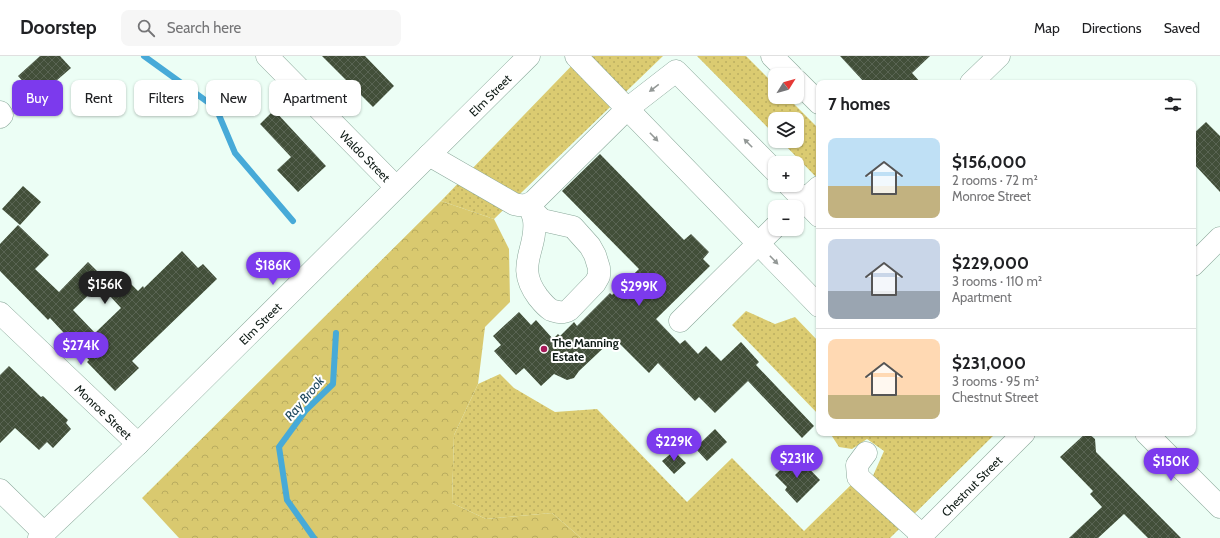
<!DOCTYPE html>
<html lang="en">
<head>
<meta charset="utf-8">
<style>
  body { margin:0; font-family:Cabin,sans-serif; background:#f6f6f6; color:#202124; height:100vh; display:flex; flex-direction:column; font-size:15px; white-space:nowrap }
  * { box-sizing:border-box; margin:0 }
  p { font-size:13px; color:#757577 }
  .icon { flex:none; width:22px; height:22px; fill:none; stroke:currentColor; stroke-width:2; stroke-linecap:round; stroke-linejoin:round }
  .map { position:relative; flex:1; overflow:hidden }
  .panel { position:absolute; left:816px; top:24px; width:380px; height:356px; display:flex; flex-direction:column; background:#fff; border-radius:8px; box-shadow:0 1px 3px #0004 }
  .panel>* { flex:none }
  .hud { position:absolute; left:12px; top:24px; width:380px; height:36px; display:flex; gap:8px }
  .needle { width:26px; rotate:53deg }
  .buttons { position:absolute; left:768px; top:12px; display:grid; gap:8px }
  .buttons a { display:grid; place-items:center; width:36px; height:36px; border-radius:8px; background:#fff; box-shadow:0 1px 3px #0004; font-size:20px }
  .price { position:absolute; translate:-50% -34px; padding:0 9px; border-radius:14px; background:#7c3aed; color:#fff; font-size:13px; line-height:26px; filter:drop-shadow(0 1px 2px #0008) }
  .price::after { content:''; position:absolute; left:50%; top:24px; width:12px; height:9px; margin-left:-6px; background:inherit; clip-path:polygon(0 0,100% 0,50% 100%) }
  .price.current { background:#222; color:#fff }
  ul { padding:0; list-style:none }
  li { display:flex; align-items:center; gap:12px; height:100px; padding:0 12px }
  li+li { border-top:1px solid #e0e0e0 }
  li span { display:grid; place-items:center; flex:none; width:112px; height:80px; border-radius:8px; color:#555 }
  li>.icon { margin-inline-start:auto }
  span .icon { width:48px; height:48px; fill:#fffc; stroke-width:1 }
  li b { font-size:17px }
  h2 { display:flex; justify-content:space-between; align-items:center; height:48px; padding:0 12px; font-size:17px }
  .pill { padding:0 14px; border-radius:8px; background:#fff; box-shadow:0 1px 3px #0004; font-size:14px; line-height:36px }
  .pill.current { background:#7c3aed; color:#fff }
  header { display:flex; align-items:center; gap:24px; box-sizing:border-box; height:56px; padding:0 20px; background:#fff; border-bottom:1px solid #e0e0e0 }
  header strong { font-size:19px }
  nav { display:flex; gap:22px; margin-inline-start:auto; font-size:14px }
  .search { width:280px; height:36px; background:#f6f6f6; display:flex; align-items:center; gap:10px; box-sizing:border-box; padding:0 14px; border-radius:8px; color:#757577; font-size:15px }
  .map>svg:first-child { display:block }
  .grass { fill:url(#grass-dots) }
  .forest { fill:url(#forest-crowns) }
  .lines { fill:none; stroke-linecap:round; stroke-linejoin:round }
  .stream { stroke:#47aad8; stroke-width:6 }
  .building { fill:url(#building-cross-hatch) }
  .minor-casing { stroke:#8aa89a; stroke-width:23 }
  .minor { stroke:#fff; stroke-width:22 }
  .oneway { fill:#939896 }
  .poi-dot { fill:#a71959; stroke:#fff; stroke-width:1.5 }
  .labels { text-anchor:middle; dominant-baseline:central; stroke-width:4; stroke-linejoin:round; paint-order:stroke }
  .street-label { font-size:12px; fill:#0e1a15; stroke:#fff }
  .poi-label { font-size:12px; font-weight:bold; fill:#0e1a15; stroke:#fff; text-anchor:start }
  .water-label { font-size:13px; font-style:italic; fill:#214a5f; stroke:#fff }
</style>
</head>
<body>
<header>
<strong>Doorstep</strong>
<div class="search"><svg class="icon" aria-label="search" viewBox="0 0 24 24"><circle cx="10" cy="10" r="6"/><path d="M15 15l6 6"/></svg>Search here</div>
<nav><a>Map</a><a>Directions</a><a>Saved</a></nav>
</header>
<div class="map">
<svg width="1220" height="482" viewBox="0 0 1220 482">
  <defs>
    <pattern id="grass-dots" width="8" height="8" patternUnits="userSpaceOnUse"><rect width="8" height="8" fill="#dbcb71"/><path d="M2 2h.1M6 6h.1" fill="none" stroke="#bbae61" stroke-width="1.8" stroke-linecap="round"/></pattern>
    <pattern id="forest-crowns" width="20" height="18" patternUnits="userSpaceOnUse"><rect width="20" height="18" fill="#d9c96f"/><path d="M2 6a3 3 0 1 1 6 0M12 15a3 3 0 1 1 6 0" fill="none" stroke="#b9ac5f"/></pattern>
    <pattern id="building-cross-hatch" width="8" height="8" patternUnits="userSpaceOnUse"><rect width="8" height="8" fill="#424f39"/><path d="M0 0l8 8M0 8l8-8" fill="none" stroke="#596453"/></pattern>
  </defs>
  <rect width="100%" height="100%" fill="#ecfef5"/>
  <path class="grass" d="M581 0H663L494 163 441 145Z
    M697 0H746L775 29V41H787L819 73V124L781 85H797V63H775V79Z
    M746 255 775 268 795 261 819 286V359L732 269Z
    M500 318 514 332 555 356 597 353 687 446 732 402 804 475 854 426 872 422 884 395 867 383 852 393 839 391 830 377H996L890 482H581L552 457 486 463 452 447 454 379 478 328Z"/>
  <path class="forest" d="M441 145 494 163 509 193 510 246 485 271 478 328 454 379 452 447 486 463 552 457 581 482H179L142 442Z"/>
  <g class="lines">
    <path class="stream" d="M144 0 216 52 235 97 293 165
      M314 482 287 444 279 391 306 354 333 328 336 277"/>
  </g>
  <path class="building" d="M40 0H60L71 12 41 38 33 28 29 32 18 20Z
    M322 0H365L394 30 373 51Z
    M840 0H930L912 17 921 27H865Z
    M274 54 326 110 298 136 277 114 291 101 260 68Z
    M1206 66 1220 80V136L1193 107V78Z
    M600 98 684 184 691 178 709 196 703 203 710 210 656 263 680 288 685 284 698 298 706 290 721 305 741 286 759 306 756 309 814 370 802 382 748 325 715 357 699 341 695 345 658 307 649 317 614 282 579 315 574 322 567 324 554 318 541 330 524 312 516 319 494 295 501 289 493 280 519 256 531 269 536 264 553 283 558 278 560 280 574 266 577 270 610 237 612 239 639 213 562 135Z
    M23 130 41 146 20 169 2 153Z
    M18 169 49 199 35 213 59 236 88 206 105 223 73 254 95 277 121 252 110 240 127 224 138 235 143 230 144 232 182 195 198 212 203 208 217 223 132 305 139 312 115 335 87 306 89 304 50 262 48 264 0 215V188Z
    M9 310 41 341 43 340 68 364 66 367 71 373 53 392 47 386 39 394 15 372 0 387V319Z
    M715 373 727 386 707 405 695 392Z
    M1086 377H1088L1095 383 1096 396 1181 482H1148L1124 458 1098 482H1069L1102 451 1090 438 1093 435 1060 401Z
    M674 395 686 407 674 418 662 405Z
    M796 399 820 424 797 447 785 434 787 431 775 419Z"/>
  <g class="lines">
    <g class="minor-casing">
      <g id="minor">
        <path id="s1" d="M267 0 396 131"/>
        <path d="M576 0 819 250"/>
        <path d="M772 0 791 19"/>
        <path d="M797 25 819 47"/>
        <path d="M971 27 999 0"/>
        <path d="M0 56 2 59 0 61"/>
        <path d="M429 99 514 148C522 150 527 150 534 145L627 53 676 15 775 115"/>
        <path d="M789 129 819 160"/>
        <path d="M529 149 536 158 542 164 573 171 590 190 595 199 599 212V220L595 227 569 254C562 258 558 256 551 254 546 251 542 246 538 241 514 209 538 194 534 164 533 159 531 154 529 149Z"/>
        <path d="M797 151 819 131"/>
        <path d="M1193 209 1220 182"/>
        <path id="s2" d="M0 257 138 388"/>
        <path d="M680 265 775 171"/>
        <path d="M1146 377 1220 451"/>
        <path d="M866 397 857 409 858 421 922 479"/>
        <path d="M0 434 44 477"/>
        <path id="s3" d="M39 482 138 388 529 0"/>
        <path id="s4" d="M919 482 1024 377"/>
      </g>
    </g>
    <use href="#minor" class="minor"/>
  </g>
  <defs><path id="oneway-solid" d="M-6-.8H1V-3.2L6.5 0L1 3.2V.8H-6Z"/></defs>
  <g class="oneway">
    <use href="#oneway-solid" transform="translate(654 32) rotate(143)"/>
    <use href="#oneway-solid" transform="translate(654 81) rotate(46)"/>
    <use href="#oneway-solid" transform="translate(748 87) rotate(-135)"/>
    <use href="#oneway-solid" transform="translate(774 204) rotate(46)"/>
  </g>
  <circle class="poi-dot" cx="544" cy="293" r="4"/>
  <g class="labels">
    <g class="street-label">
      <text stroke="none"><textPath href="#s3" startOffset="632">Elm Street</textPath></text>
      <text stroke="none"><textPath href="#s1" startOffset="140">Waldo Street</textPath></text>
      <text stroke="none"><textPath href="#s3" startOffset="308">Elm Street</textPath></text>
      <text stroke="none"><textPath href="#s2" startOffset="143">Monroe Street</textPath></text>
      <text stroke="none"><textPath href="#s4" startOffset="74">Chestnut Street</textPath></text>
    </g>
    <g class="poi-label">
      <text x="552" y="286">The Manning<tspan x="552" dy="14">Estate</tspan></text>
    </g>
    <g class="water-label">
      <text transform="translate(304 342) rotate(-50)">Ray Brook</text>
    </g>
  </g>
</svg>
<div class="buttons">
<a><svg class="needle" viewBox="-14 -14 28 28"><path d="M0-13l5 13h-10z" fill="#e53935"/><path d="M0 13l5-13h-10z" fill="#757577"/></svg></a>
<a><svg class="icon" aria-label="layers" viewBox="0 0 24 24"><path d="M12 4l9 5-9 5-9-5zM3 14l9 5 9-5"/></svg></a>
<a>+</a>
<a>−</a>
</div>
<b class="price" style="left:273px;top:230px">$186K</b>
<b class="price current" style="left:105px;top:249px">$156K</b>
<b class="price" style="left:639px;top:251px">$299K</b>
<b class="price" style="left:81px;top:310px">$274K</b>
<b class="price" style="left:674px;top:406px">$229K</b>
<b class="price" style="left:797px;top:423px">$231K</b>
<b class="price" style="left:1171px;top:426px">$150K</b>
<div class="hud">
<a class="pill current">Buy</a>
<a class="pill">Rent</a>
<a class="pill">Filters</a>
<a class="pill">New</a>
<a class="pill">Apartment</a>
</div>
<section class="panel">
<h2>7 homes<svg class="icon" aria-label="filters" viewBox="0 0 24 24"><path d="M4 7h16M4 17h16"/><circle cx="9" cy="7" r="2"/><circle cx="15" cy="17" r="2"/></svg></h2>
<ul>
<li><span style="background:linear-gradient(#bfe0f5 60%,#c2b280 0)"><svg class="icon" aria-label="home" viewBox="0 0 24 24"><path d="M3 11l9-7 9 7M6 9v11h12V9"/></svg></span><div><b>$156,000</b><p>2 rooms · 72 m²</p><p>Monroe Street</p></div></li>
<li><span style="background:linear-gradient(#c9d6e8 65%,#9aa5b1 0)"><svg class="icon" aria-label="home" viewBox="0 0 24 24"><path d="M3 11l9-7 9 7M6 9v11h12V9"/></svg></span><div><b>$229,000</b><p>3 rooms · 110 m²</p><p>Apartment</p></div></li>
<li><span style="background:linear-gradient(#ffd9b3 70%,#c2b280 0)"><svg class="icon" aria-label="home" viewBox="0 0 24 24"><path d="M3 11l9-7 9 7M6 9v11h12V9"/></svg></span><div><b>$231,000</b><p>3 rooms · 95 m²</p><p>Chestnut Street</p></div></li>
</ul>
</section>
</div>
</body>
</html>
